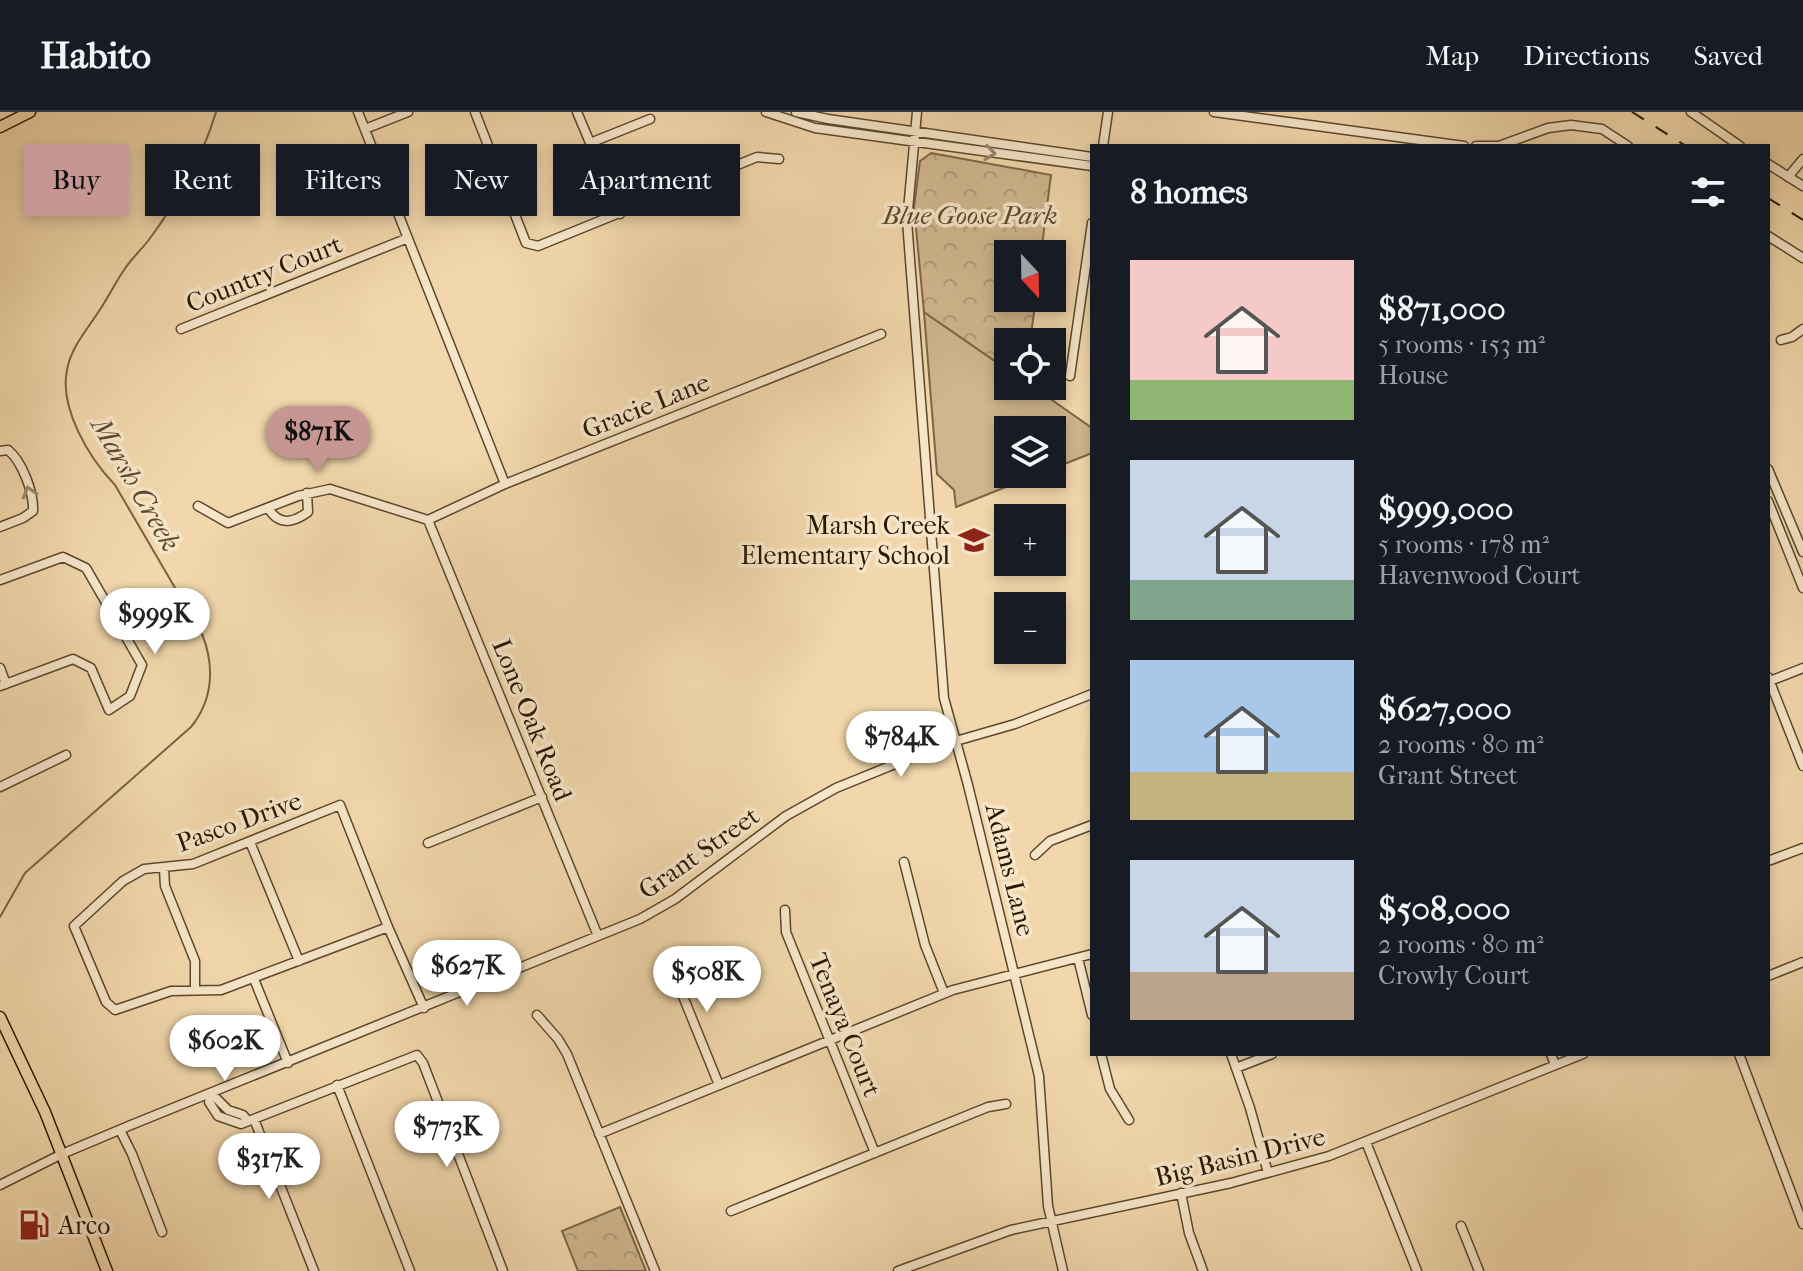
<!DOCTYPE html>
<html lang="en">
<head>
<meta charset="utf-8">
<style>
  body { margin:0; font-family:"IM FELL French Canon",serif; background:#242831; color:#f1f3f6; height:100vh; display:flex; flex-direction:column; font-size:30px; white-space:nowrap }
  * { box-sizing:border-box; margin:0 }
  p { font-size:26px; color:#9ea1a6 }
  .icon { flex:none; width:44px; height:44px; fill:none; stroke:currentColor; stroke-width:2; stroke-linecap:round; stroke-linejoin:round }
  .map { position:relative; flex:1; overflow:hidden }
  .sheet { position:absolute; left:1090px; top:32px; width:680px; height:912px; display:flex; flex-direction:column; background:#171b24; border-radius:0px; box-shadow:0 4px 12px #0003 }
  .sheet>* { flex:none }
  .hud { position:absolute; left:24px; top:32px; width:760px; height:72px; display:flex; gap:16px }
  .needle { width:52px; rotate:158deg }
  .fabs { position:absolute; left:994px; top:128px; display:grid; gap:16px }
  .fabs a { display:grid; place-items:center; width:72px; height:72px; border-radius:0px; background:#171b24; box-shadow:0 4px 12px #0003; font-size:40px }
  .price { position:absolute; translate:-50% -68px; padding:0 18px; border-radius:28px; background:#fff; color:#222; font-size:26px; line-height:52px; filter:drop-shadow(0 2px 4px #0008) }
  .price::after { content:''; position:absolute; left:50%; top:48px; width:24px; height:18px; margin-left:-12px; background:inherit; clip-path:polygon(0 0,100% 0,50% 100%) }
  .price.active { background:#c59692; color:#111 }
  ul { padding:0; list-style:none }
  li { display:flex; align-items:center; gap:24px; height:200px; padding:0 40px }
  li span { display:grid; place-items:center; flex:none; width:224px; height:160px; border-radius:0px; color:#555 }
  li>.icon { margin-inline-start:auto }
  span .icon { width:96px; height:96px; fill:#fffc; stroke-width:1 }
  li b { font-size:34px }
  h2 { display:flex; justify-content:space-between; align-items:center; height:96px; padding:0 40px; font-size:34px }
  .chip { padding:0 28px; border-radius:0px; background:#171b24; box-shadow:0 4px 12px #0003; font-size:28px; line-height:72px }
  .chip.active { background:#c59692; color:#111 }
  header { display:flex; align-items:center; gap:48px; box-sizing:border-box; height:112px; padding:0 40px; background:#171b24; border-bottom:2px solid #363941 }
  header strong { font-size:38px }
  nav { display:flex; gap:44px; margin-inline-start:auto; font-size:28px }
  .map>svg:first-child { display:block }
  .grass { fill:#cfb68e; stroke:#7c6648; stroke-width:2 }
  .forest { fill:url(#forest-crowns); stroke:#7c6648; stroke-width:2 }
  .lines { fill:none; stroke-linecap:round; stroke-linejoin:round }
  .stream { stroke:#796345; stroke-width:2 }
  .minor-casing { stroke:#5c472c; stroke-width:11 }
  .major-casing { stroke:#2a1702; stroke-width:13 }
  .minor { stroke:#f6e5c8; stroke-width:8 }
  .major { stroke:#f1d7ab; stroke-width:10 }
  .rail { stroke:#2a1702; stroke-width:2; stroke-dasharray:14 14; stroke-linecap:butt }
  .oneway { stroke:#9a886f }
  .labels { text-anchor:middle; dominant-baseline:central; stroke-width:7; stroke-linejoin:round; paint-order:stroke }
  .park-label { font-size:26px; font-style:italic; fill:#5c472c; stroke:#f6e5c8 }
  .street-label { font-size:26px; fill:#2a1702; stroke:#f6e5c8 }
  .poi-label { font-size:26px; fill:#2a1702; stroke:#f6e5c8; text-anchor:end }
  .water-label { font-size:28px; font-style:italic; fill:#5e4a2f; stroke:#f6e5c8 }
</style>
</head>
<body>
<header>
<strong>Habito</strong>
<nav><a>Map</a><a>Directions</a><a>Saved</a></nav>
</header>
<div class="map">
<svg width="1803" height="1159" viewBox="0 0 1803 1159">
  <defs>
    <pattern id="forest-crowns" width="20" height="18" patternUnits="userSpaceOnUse" patternTransform="scale(2)"><rect width="20" height="18" fill="#cfb68e"/><path d="M2 6a3 3 0 1 1 6 0M12 15a3 3 0 1 1 6 0" fill="none" stroke="#b29c79"/></pattern>
  </defs>
  <rect width="100%" height="100%" fill="#f1d7ab"/>
  <filter id="stains"><feTurbulence type="fractalNoise" baseFrequency=".0025" numOctaves="4"/><feColorMatrix values="0 0 0 0 .2 0 0 0 0 .09 0 0 0 0 .02 0 0 0 .5 -.17"/></filter>
  <radialGradient id="worn" r=".72"><stop offset=".6" stop-color="#630" stop-opacity="0"/><stop offset="1" stop-color="#630" stop-opacity=".3"/></radialGradient>
  <path class="grass" d="M924 200 1008 258V274H1032L1092 316V341L1052 357V318H1008V362H1038L956 395 954 378 937 362Z"/>
  <path class="forest" d="M931 41 1051 63 1041 142H1008V186H1036L1030 230H1008V258L924 200 914 95 920 49Z
    M620 1095 646 1159H578L562 1119Z"/>
  <g class="lines">
    <path class="stream" d="M0 805 25 761 191 615C213 588 215 554 202 522L115 373C89 346 59 296 67 258 71 235 87 218 99 199 108 186 115 171 124 158 131 147 140 139 148 129 177 90 202 47 216 0"/>
    <g class="minor-casing">
      <path id="minor" d="M358 0 505 372
        M475 0 526 131 538 134 757 45 779 47
        M577 0 620 102
        M766 0 815 16 1092 54
        M796 0 828 7 1092 45
        M917 0 907 109 944 586 968 673 1039 964 1048 1094 1063 1159
        M1214 0 1464 34
        M1691 0 1740 34
        M365 17 408 0
        M590 31 650 7
        M1103 34 1108 0
        M1476 34H1499L1548 16 1571 13 1602 17 1628 34
        M1768 52 1803 74
        M1788 65 1803 47
        M1768 124 1803 146
        M181 217 408 126
        M1781 228 1792 225 1803 217
        M1070 264 1092 111
        M0 339 8 338C22 349 34 381 33 399L23 406 0 415
        M1768 357 1803 440
        M1768 389 1803 476
        M198 394 228 411 298 384 330 377 428 408
        M268 396C279 414 293 411 308 400L307 381
        M428 408 505 372 881 222
        M428 408 598 824
        M0 468 63 445 86 456 142 553 130 584 109 598 91 556 73 547 0 574
        M0 556 6 572
        M1768 565 1803 654
        M1770 569 1803 556
        M0 675 66 643
        M250 730 299 849
        M428 731 542 685
        M1035 743 1050 729 1092 713
        M1768 749 1803 736
        M904 750 925 833 944 881
        M164 757 165 774 195 849V877
        M785 798 786 820 875 1041
        M388 815 221 878 171 879 115 898 106 890 74 814 123 769 144 757 193 752 340 693 388 815 424 896
        M1078 846 1092 903
        M662 852 676 867 719 973
        M1768 864 1803 850
        M254 867 288 951
        M537 903 558 927 567 942 655 1159
        M1101 942 1110 977 1129 1008
        M1231 942 1250 996 1268 1061
        M1551 942 1555 953
        M1739 942 1803 1112
        M1236 956 1272 942
        M337 973 410 1159
        M254 1007 314 1159
        M248 1009 243 1003 228 998 211 981 209 990 218 1004 241 1012 417 943 423 951 503 1159
        M120 1018 132 1042 162 1120
        M599 1022 953 878 1092 842
        M1366 1030 1417 1159
        M0 1073 62 1042 131 1013 640 807 675 787 786 704 836 676 942 633 1015 612 1092 582
        M1181 1081 1189 1121 1203 1159
        M731 1099 988 995 1006 992
        M1461 1114 1479 1159
        M898 1159 1011 1118 1231 1071 1329 1044 1583 942"/>
    </g>
    <g class="major-casing">
      <path id="major" d="M0 15 30 0
        M0 905 45 1000 107 1159"/>
    </g>
    <use href="#minor" class="minor"/>
    <use href="#major" class="major"/>
    <path class="rail" d="M1632 0 1686 34
      M1768 86 1803 108"/>
  </g>
  <defs><path id="oneway-chevron" d="M-2-3.5L2.5 0L-2 3.5" fill="none" stroke-width="1.6" stroke-linecap="round" stroke-linejoin="round" transform="scale(2)"/></defs>
  <g class="oneway">
    <use href="#oneway-chevron" transform="translate(990 41) rotate(8)"/>
    <use href="#oneway-chevron" transform="translate(29 380) rotate(-107)"/>
  </g>
  <defs>
    <g id="school-bare" transform="scale(2.4)"><path d="M0-5L7-2L0 1L-7-2ZM-4 1L0 2.5L4 1V4Q0 6-4 4Z" fill="#8f2418" stroke="#f6e5c8" stroke-width="2.5" paint-order="stroke"/></g>
    <g id="fuel-bare" transform="scale(2.4)"><path d="M-5.5-6h7V0h2V4h1.3V-2.5L3-4.5l.8-.8L6-3V5H2.5V1h-1V6h-7ZM-4.2-4.7v3.2H.2V-4.7Z" fill="#8f2418" stroke="#f6e5c8" stroke-width="2.5" paint-order="stroke"/></g>
  </defs>
  <g fill-rule="evenodd">
    <use href="#school-bare" x="974" y="428"/>
    <use href="#fuel-bare" x="34" y="1113"/>
  </g>
  <g class="labels">
    <g class="park-label">
      <text x="970" y="103">Blue Goose Park</text>
    </g>
    <g class="street-label">
      <text transform="translate(264 162) rotate(-22)">Country Court</text>
      <text transform="translate(646 294) rotate(-22)">Gracie Lane</text>
      <text transform="translate(532 608) rotate(68)">Lone Oak Road</text>
      <text transform="translate(239 710) rotate(-20)">Pasco Drive</text>
      <text transform="translate(699 741) rotate(-35)">Grant Street</text>
      <text transform="translate(1010 758) rotate(76)">Adams Lane</text>
      <text transform="translate(845 913) rotate(68)">Tenaya Court</text>
      <text transform="translate(1240 1045) rotate(-14)">Big Basin Drive</text>
    </g>
    <g class="poi-label">
      <text x="950" y="413">Marsh Creek<tspan x="950" dy="30">Elementary School</tspan></text>
      <text x="58" y="1113" text-anchor="start">Arco</text>
    </g>
    <g class="water-label">
      <text transform="translate(136 372) rotate(60)">Marsh Creek</text>
    </g>
  </g>
  <rect width="100%" height="100%" filter="url(#stains)"/>
  <rect width="100%" height="100%" fill="url(#worn)"/>
</svg>
<div class="fabs">
<a><svg class="needle" viewBox="-14 -14 28 28"><path d="M0-13l5 13h-10z" fill="#e53935"/><path d="M0 13l5-13h-10z" fill="#9ea1a6"/></svg></a>
<a><svg class="icon" aria-label="locate" viewBox="0 0 24 24"><circle cx="12" cy="12" r="6"/><path d="M12 2v4M12 18v4M2 12h4M18 12h4"/></svg></a>
<a><svg class="icon" aria-label="layers" viewBox="0 0 24 24"><path d="M12 4l9 5-9 5-9-5zM3 14l9 5 9-5"/></svg></a>
<a>+</a>
<a>−</a>
</div>
<b class="price active" style="left:318px;top:362px">$871K</b>
<b class="price" style="left:155px;top:544px">$999K</b>
<b class="price" style="left:901px;top:667px">$784K</b>
<b class="price" style="left:467px;top:896px">$627K</b>
<b class="price" style="left:707px;top:902px">$508K</b>
<b class="price" style="left:225px;top:971px">$602K</b>
<b class="price" style="left:447px;top:1057px">$773K</b>
<b class="price" style="left:269px;top:1089px">$317K</b>
<div class="hud">
<a class="chip active">Buy</a>
<a class="chip">Rent</a>
<a class="chip">Filters</a>
<a class="chip">New</a>
<a class="chip">Apartment</a>
</div>
<section class="sheet">
<h2>8 homes<svg class="icon" aria-label="filters" viewBox="0 0 24 24"><path d="M4 7h16M4 17h16"/><circle cx="9" cy="7" r="2"/><circle cx="15" cy="17" r="2"/></svg></h2>
<ul>
<li><span style="background:linear-gradient(#f6c9c9 75%,#8fb573 0)"><svg class="icon" aria-label="home" viewBox="0 0 24 24"><path d="M3 11l9-7 9 7M6 9v11h12V9"/></svg></span><div><b>$871,000</b><p>5 rooms · 153 m²</p><p>House</p></div></li>
<li><span style="background:linear-gradient(#c9d6e8 75%,#7fa58c 0)"><svg class="icon" aria-label="home" viewBox="0 0 24 24"><path d="M3 11l9-7 9 7M6 9v11h12V9"/></svg></span><div><b>$999,000</b><p>5 rooms · 178 m²</p><p>Havenwood Court</p></div></li>
<li><span style="background:linear-gradient(#a9c7e8 70%,#c2b280 0)"><svg class="icon" aria-label="home" viewBox="0 0 24 24"><path d="M3 11l9-7 9 7M6 9v11h12V9"/></svg></span><div><b>$627,000</b><p>2 rooms · 80 m²</p><p>Grant Street</p></div></li>
<li><span style="background:linear-gradient(#c9d6e8 70%,#b9a48a 0)"><svg class="icon" aria-label="home" viewBox="0 0 24 24"><path d="M3 11l9-7 9 7M6 9v11h12V9"/></svg></span><div><b>$508,000</b><p>2 rooms · 80 m²</p><p>Crowly Court</p></div></li>
</ul>
</section>
</div>
</body>
</html>
